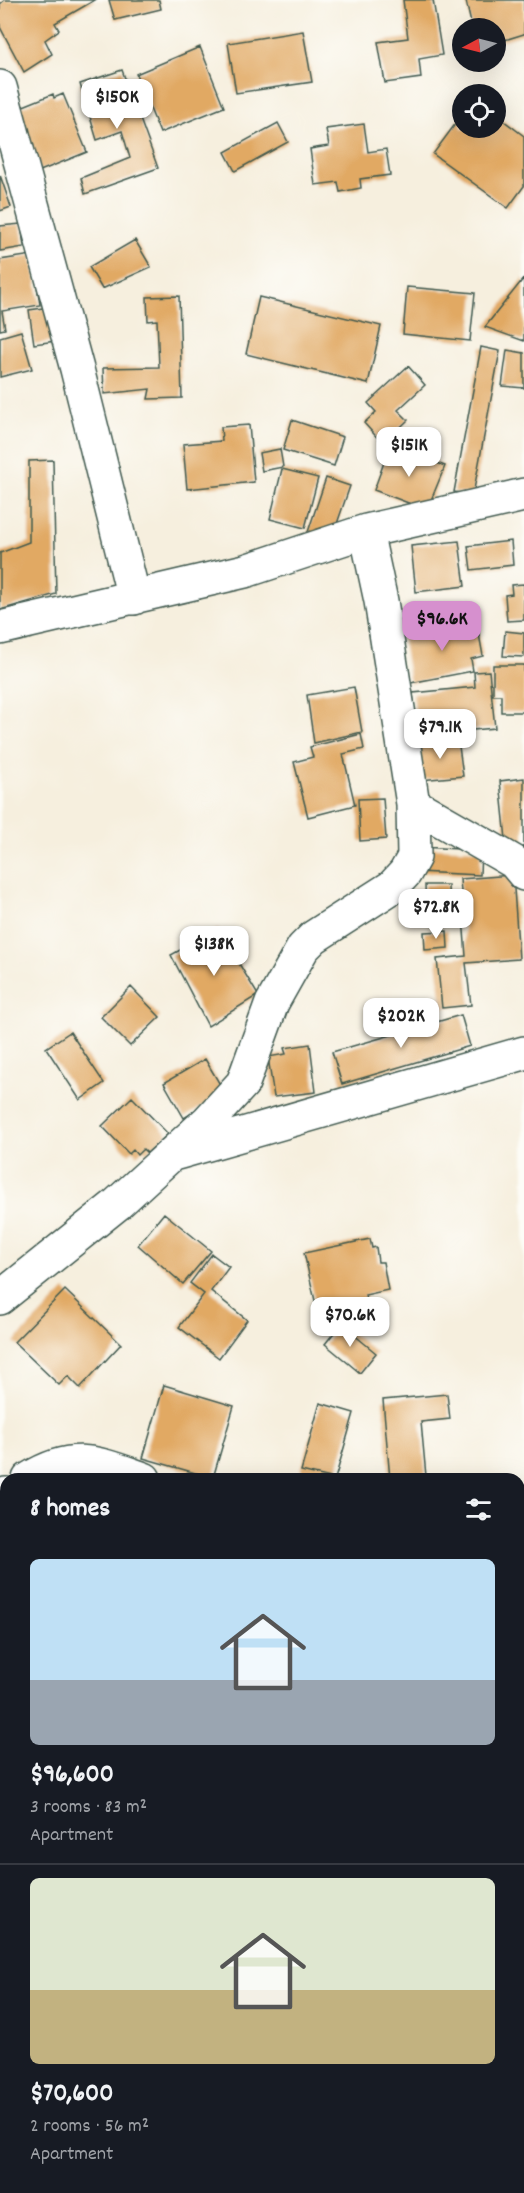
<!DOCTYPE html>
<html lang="en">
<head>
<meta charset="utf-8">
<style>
  body { margin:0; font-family:Dekko,sans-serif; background:#242831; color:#f1f3f6; height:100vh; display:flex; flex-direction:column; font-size:22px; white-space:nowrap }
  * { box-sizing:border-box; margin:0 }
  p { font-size:20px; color:#9ea1a6 }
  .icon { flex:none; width:33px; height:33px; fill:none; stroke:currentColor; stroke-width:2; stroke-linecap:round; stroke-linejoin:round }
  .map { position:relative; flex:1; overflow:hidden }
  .panel { position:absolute; left:0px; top:1473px; width:525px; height:720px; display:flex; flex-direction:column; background:#171b24; border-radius:18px 18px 0 0; box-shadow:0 6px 24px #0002 }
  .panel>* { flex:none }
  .needle { width:39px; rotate:263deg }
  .controls { position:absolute; left:452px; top:18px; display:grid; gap:12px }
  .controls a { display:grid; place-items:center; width:54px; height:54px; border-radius:50%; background:#171b24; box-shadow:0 6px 24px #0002; font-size:30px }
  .price { position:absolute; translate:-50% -51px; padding:0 14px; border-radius:12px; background:#fff; color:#222; font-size:20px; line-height:39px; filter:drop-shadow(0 2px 3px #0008) }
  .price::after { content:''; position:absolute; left:50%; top:36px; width:18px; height:14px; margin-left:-9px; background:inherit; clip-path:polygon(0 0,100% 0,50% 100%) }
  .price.current { background:#d690ce; color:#111 }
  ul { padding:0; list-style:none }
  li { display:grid; align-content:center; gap:12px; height:318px; padding:0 30px }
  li+li { border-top:2px solid #363941 }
  li span { display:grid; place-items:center; height:186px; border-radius:9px; color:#555 }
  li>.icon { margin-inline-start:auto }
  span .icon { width:108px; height:108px; fill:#fffc; stroke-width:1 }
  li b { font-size:26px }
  h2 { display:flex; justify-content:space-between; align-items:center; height:72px; padding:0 30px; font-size:26px }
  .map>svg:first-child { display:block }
  .building { fill:#e1a964 }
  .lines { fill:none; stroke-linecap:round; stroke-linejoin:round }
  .minor-casing { stroke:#3f584e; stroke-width:36 }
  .minor { stroke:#fff; stroke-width:33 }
</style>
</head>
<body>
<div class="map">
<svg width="524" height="2193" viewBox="0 0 524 2193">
  <rect width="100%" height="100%" fill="#fdfcf7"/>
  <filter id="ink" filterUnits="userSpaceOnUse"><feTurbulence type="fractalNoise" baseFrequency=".0167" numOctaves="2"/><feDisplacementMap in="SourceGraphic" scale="12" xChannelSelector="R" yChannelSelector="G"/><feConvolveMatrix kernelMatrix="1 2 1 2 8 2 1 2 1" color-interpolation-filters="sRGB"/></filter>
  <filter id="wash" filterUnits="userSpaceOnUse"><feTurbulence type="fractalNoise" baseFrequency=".008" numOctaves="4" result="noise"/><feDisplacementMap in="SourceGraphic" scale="24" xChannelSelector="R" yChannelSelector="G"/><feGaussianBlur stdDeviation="1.35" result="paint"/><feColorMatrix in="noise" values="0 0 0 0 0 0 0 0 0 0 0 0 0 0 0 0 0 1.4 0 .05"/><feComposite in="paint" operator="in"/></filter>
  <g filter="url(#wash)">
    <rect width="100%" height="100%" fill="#f6efde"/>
    <g id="blocks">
      <path class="building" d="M5 0H95L55 23 59 30 45 40 52 54 24 72 0 27V4Z
        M109 0H159L161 9 115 20Z
        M403 0H433L442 55 419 59 421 78 385 83 378 42 408 38Z
        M469 0H524V34L495 43V28H472L466 1Z
        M303 31 312 82 236 93 228 43Z
        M200 47 224 107 160 133 136 74Z
        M122 70 158 168 85 194 81 178 130 158 122 131 97 140 80 84Z
        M53 94 54 98 63 94 87 152 40 171 16 109Z
        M495 114 524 136V186L508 208 433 154 462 115V128H495Z
        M278 123 288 142 235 171 225 152Z
        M364 124 368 152 386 149 390 175 360 179 361 188 340 192 338 182 315 185 310 149 329 146 326 129Z
        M0 175 11 207 0 211Z
        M21 224 24 247 0 251V226Z
        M135 240 151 267 102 289 89 267Z
        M32 255 40 305 2 311 5 329 0 330V260Z
        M524 278V341L485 327Z
        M407 287 475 293 470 341 403 334Z
        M179 296 182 398 148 399 150 389 104 394 103 368 159 367 157 320 148 321 147 297Z
        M259 297 381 326 368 384 246 354Z
        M50 307 56 341 34 344 29 310Z
        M21 331 32 369 0 377V337Z
        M481 347 500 351 473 495 454 492Z
        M507 350 524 353V388L502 386Z
        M408 366 425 385 398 410 408 420 383 444 364 423 376 412 368 403Z
        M292 420 343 437 334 466 283 450Z
        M249 425 254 482 187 489 183 444 222 441 221 427Z
        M390 446 445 466 427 510 374 490Z
        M280 449 283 467 262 471 259 453Z
        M53 460 56 594 0 610V553L29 542V461Z
        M282 469 318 478 305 528 270 519Z
        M326 478 350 486 331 541 308 532Z
        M459 541 465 586 416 592 411 546Z
        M511 541 513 565 471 570 468 546Z
        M524 584V620L507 621 505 595 512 594 511 585Z
        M477 623 483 656 471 659 473 671 410 683 402 636Z
        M505 631 524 633V657L503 656Z
        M493 665H524V712H501V695H493Z
        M489 671 495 728 417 735 413 693 475 687 474 672Z
        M354 687 362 732 314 743 307 695Z
        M361 734 364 749 343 754 355 805 308 817 294 762 313 757 310 747Z
        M458 739 463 776 420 780 417 743Z
        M524 778V847L507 849 500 781Z
        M383 798 386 839 360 841 358 799Z
        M418 847 481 850 480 875 417 872Z
        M513 875 519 959 466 963 471 1005 442 1008 437 959 466 956 460 879Z
        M425 885H448L449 920H426Z
        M218 929 258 995 208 1026 171 955Z
        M447 931 448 948 425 950 424 932Z
        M131 987 160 1017 130 1046 101 1017Z
        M461 1015 470 1046 342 1084 332 1052Z
        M70 1032 104 1083 80 1100 46 1048Z
        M310 1044 316 1092 274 1097 268 1057 286 1054 284 1048Z
        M205 1059 225 1093 184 1118 164 1083Z
        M132 1097 168 1134 147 1153 143 1149 137 1155 133 1150 129 1154 102 1126Z
        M164 1213 211 1251 183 1284 138 1245Z
        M370 1239 372 1248 376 1247 378 1262H383L388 1290 365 1295 368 1306 319 1318 304 1253Z
        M212 1254 229 1267 211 1291 247 1320 219 1358 179 1327 204 1294 190 1283Z
        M65 1290 121 1344 80 1388 68 1376 59 1385 14 1342Z
        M341 1324 376 1353 360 1373 325 1344Z
        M164 1385 234 1406 213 1478 143 1458Z
        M447 1394 450 1419 421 1422 426 1476 390 1479 383 1400Z
        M320 1403 354 1413 335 1479 301 1471Z
        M519 1522H524V1585H519Z
        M6 1723V1744H0V1724Z
        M0 1964 6 1968V2015L0 2012Z
        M262 2187H285L283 2193H260Z
        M417 2187H454V2193H418Z"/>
    </g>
  </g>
  <g filter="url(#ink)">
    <use href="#blocks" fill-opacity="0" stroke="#3f584e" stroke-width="1.5"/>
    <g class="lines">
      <g class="minor-casing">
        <path id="minor" d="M0 87 77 369 134 598
          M0 628 245 571 366 531 524 495
          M413 804 514 862 524 874
          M177 1153 524 1053
          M0 1298 116 1205 208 1121 243 1083 272 1003 303 948 314 937 392 887 405 873 414 857 413 804 381 601 366 531
          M29 1479C74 1451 97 1463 144 1479
          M0 1498 6 1494
          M0 1632 6 1638
          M519 1744 524 1742
          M519 1951 524 1956"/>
      </g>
      <use href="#minor" class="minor"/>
    </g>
  </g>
</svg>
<div class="controls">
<a><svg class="needle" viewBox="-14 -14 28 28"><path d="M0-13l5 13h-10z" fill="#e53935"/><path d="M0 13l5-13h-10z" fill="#9ea1a6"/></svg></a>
<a><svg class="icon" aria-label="locate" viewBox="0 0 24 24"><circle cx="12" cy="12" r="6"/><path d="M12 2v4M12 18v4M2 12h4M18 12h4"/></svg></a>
</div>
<b class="price" style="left:117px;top:130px">$150K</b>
<b class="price" style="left:409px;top:478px">$151K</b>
<b class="price current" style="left:442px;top:652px">$96.6K</b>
<b class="price" style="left:440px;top:760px">$79.1K</b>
<b class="price" style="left:436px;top:940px">$72.8K</b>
<b class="price" style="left:214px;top:977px">$138K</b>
<b class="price" style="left:401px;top:1049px">$202K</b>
<b class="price" style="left:350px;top:1348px">$70.6K</b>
<section class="panel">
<h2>8 homes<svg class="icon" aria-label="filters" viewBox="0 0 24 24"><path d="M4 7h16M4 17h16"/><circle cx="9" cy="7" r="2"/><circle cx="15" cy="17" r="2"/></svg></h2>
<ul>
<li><span style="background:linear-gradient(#bfe0f5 65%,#9aa5b1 0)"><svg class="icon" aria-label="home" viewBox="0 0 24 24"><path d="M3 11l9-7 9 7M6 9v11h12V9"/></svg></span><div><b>$96,600</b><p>3 rooms · 83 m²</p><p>Apartment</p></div></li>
<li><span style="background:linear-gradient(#dfe7d0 60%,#c2b280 0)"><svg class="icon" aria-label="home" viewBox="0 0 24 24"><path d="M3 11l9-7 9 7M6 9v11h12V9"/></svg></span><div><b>$70,600</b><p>2 rooms · 56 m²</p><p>Apartment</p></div></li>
</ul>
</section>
</div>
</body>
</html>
